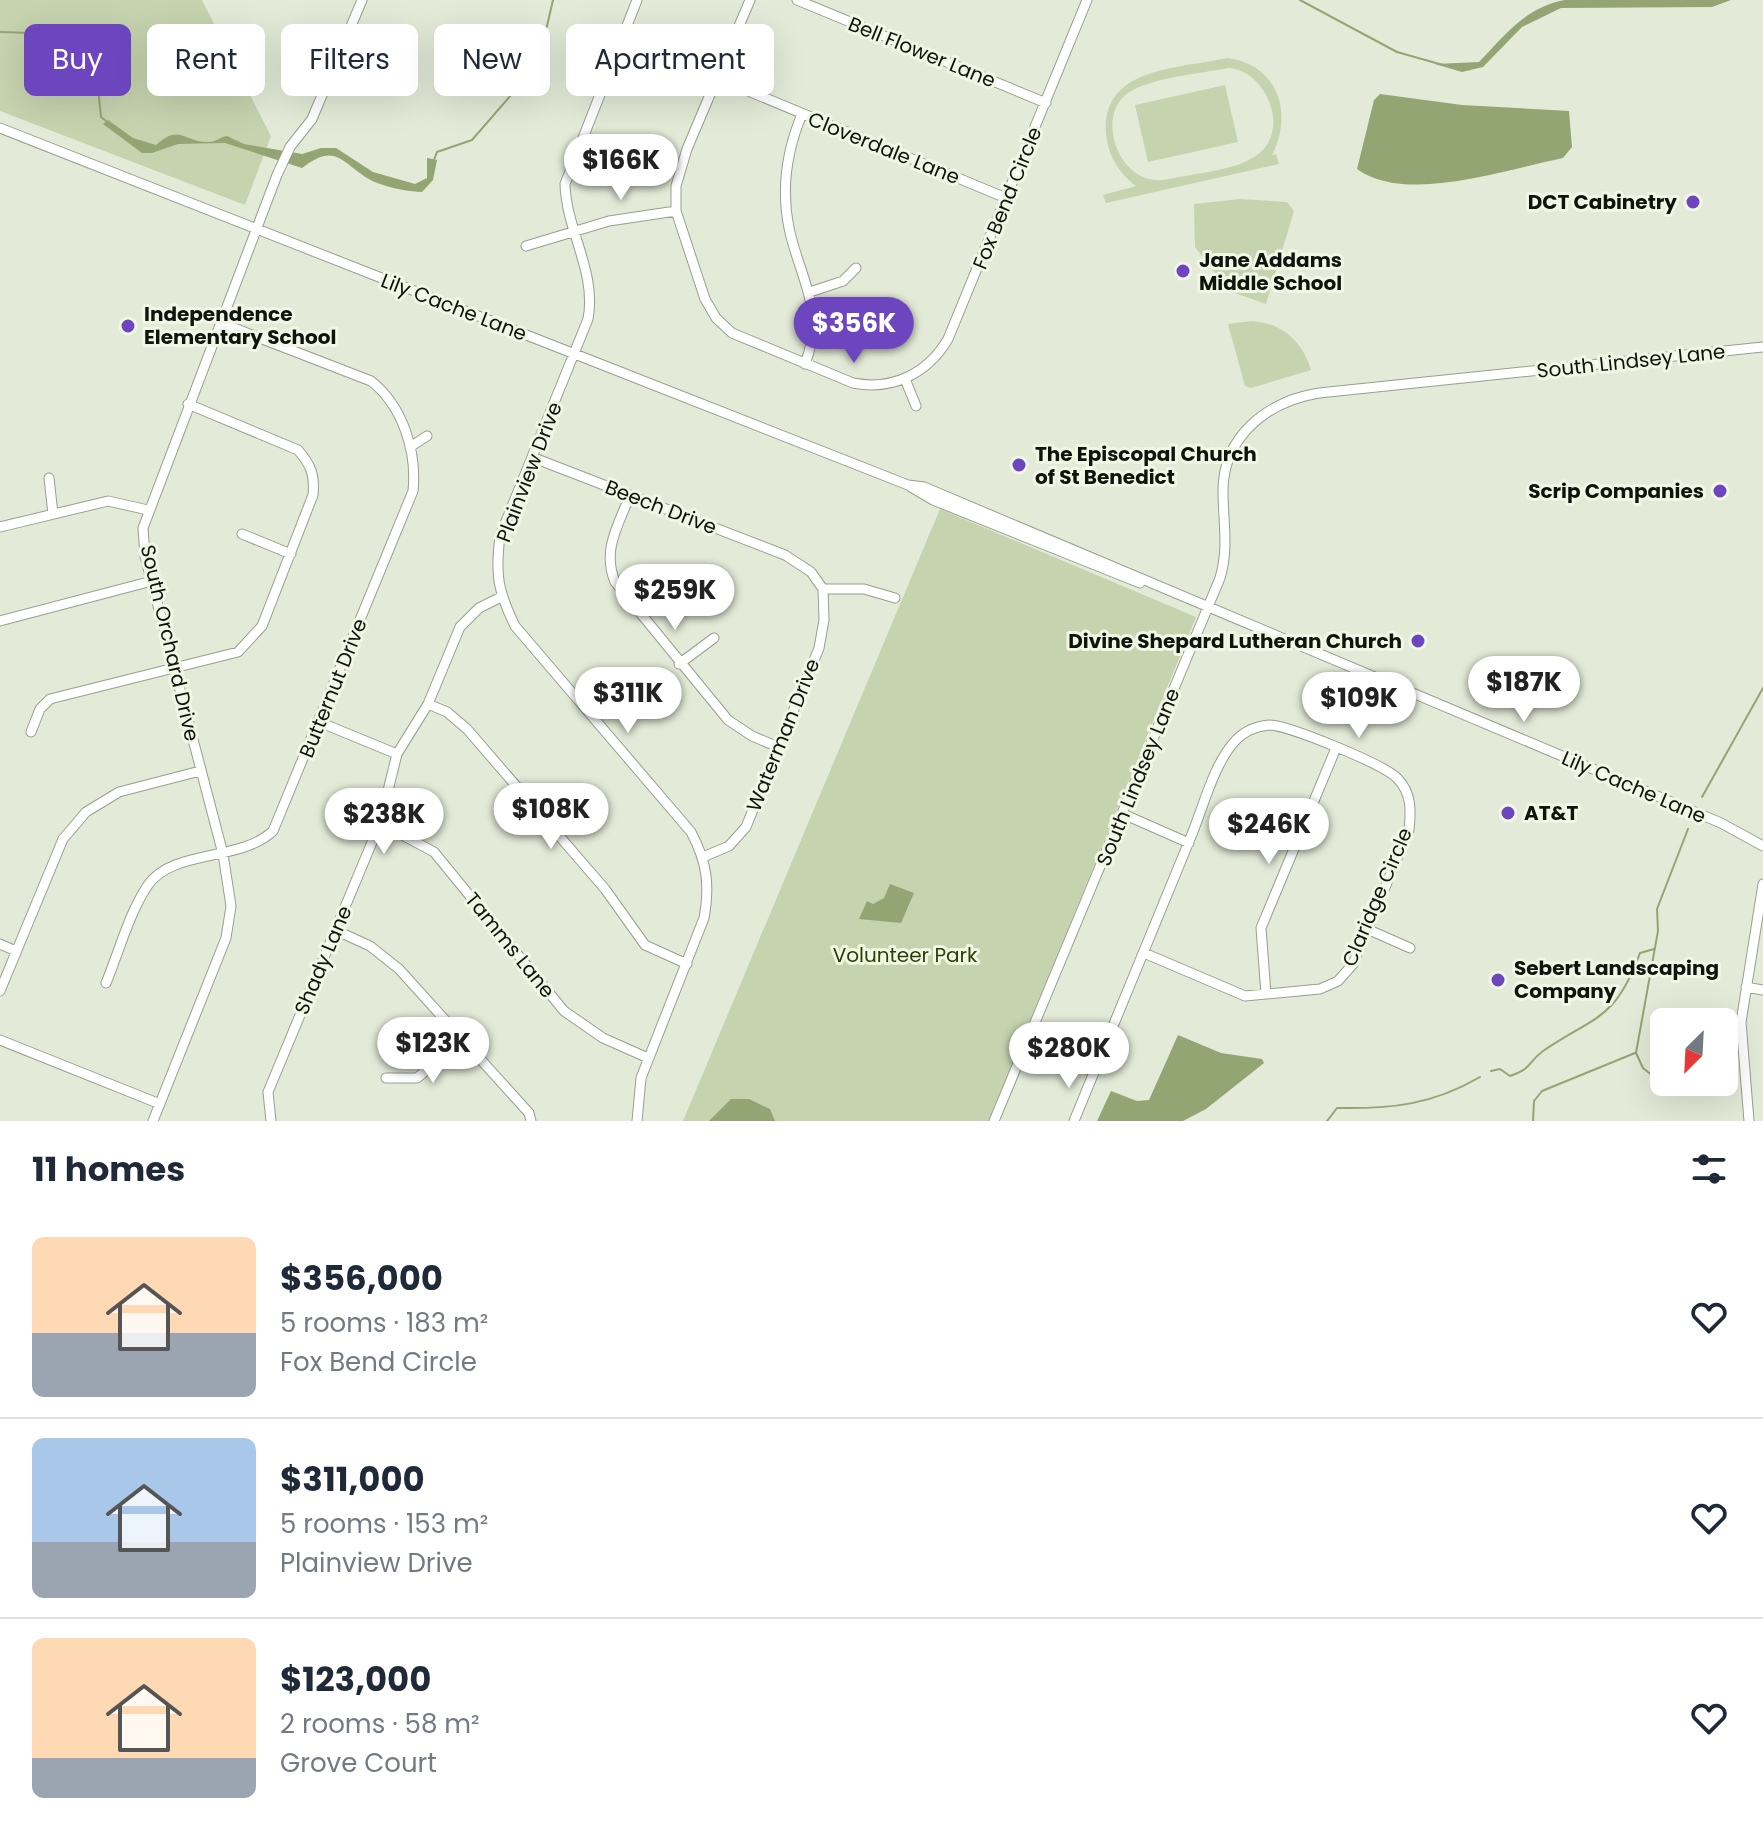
<!DOCTYPE html>
<html lang="en">
<head>
<meta charset="utf-8">
<style>
  body { margin:0; font-family:Poppins,sans-serif; background:#f6f6f7; color:#1f2937; height:100vh; display:flex; flex-direction:column; font-size:30px; white-space:nowrap }
  * { box-sizing:border-box; margin:0 }
  p { font-size:26px; color:#747a83 }
  .icon { flex:none; width:44px; height:44px; fill:none; stroke:currentColor; stroke-width:2; stroke-linecap:round; stroke-linejoin:round }
  .map { position:relative; height:1121px; overflow:hidden }
  .sheet { display:flex; flex-direction:column; background:#fff; flex:1 }
  .sheet>* { flex:none }
  .hud { position:absolute; left:24px; top:24px; width:800px; height:72px; display:flex; gap:16px }
  .needle { width:52px; rotate:204deg }
  .controls { position:absolute; left:1650px; top:1008px; display:grid; gap:16px }
  .controls a { display:grid; place-items:center; width:88px; height:88px; border-radius:12px; background:#fff; box-shadow:0 8px 32px #0002; font-size:40px }
  .price { position:absolute; translate:-50% -68px; padding:0 18px; border-radius:28px; background:#fff; color:#222; font-size:26px; line-height:52px; filter:drop-shadow(0 2px 4px #0008) }
  .price::after { content:''; position:absolute; left:50%; top:48px; width:24px; height:18px; margin-left:-12px; background:inherit; clip-path:polygon(0 0,100% 0,50% 100%) }
  .price.current { background:#6d46bf; color:#fff }
  ul { padding:0; list-style:none }
  li { display:flex; align-items:center; gap:24px; height:200px; padding:0 32px }
  li+li { border-top:2px solid #e0e1e3 }
  li span { display:grid; place-items:center; flex:none; width:224px; height:160px; border-radius:12px; color:#555 }
  li>.icon { margin-inline-start:auto }
  span .icon { width:96px; height:96px; fill:#fffc; stroke-width:1 }
  li b { font-size:34px }
  h2 { display:flex; justify-content:space-between; align-items:center; height:96px; padding:0 32px; font-size:34px }
  .tag { padding:0 28px; border-radius:12px; background:#fff; box-shadow:0 8px 32px #0002; font-size:28px; line-height:72px }
  .tag.current { background:#6d46bf; color:#fff }
  .map>svg:first-child { display:block }
  .green { fill:#c6d3af; fill-rule:evenodd }
  .water { fill:#94a574 }
  .lines { fill:none; stroke-linecap:round; stroke-linejoin:round }
  .stream { stroke:#94a574; stroke-width:2 }
  .minor-casing { stroke:#989f8e; stroke-width:11 }
  .minor { stroke:#fff; stroke-width:9 }
  .poi-dot { fill:#6d46bf; stroke:#f0f7e4; stroke-width:3 }
  .labels { text-anchor:middle; dominant-baseline:central; stroke-width:6; stroke-linejoin:round; paint-order:stroke }
  .street-label { font-size:20px; fill:#11130d; stroke:#f0f7e4 }
  .poi-label { font-size:20px; font-weight:bold; fill:#11130d; stroke:#f0f7e4; text-anchor:start }
  .park-label { font-size:20px; fill:#2f3e04; stroke:#f0f7e4 }
</style>
</head>
<body>
<div class="map">
<svg width="1763" height="1121" viewBox="0 0 1763 1121">
  <rect width="100%" height="100%" fill="#e3ead7"/>
  <path class="green" d="M0 0H202L271 136 245 205 0 111Z
    M1227 58C1277 64 1294 112 1272 155L1276 154 1279 164 1106 203 1103 195 1136 186C1120 174 1108 156 1106 134 1101 67 1177 69 1227 58ZM1229 68C1267 71 1291 131 1257 155 1235 171 1195 173 1169 179 1121 191 1093 117 1128 93 1150 78 1202 73 1229 68Z
    M1225 85 1238 142 1148 162 1135 105Z
    M1240 199 1287 202 1294 211 1266 304 1229 291 1195 247 1194 204Z
    M1251 321C1282 323 1302 340 1311 370L1251 388 1245 386 1228 324Z
    M940 509 1196 617 989 1121H683Z"/>
  <path class="water" d="M1565 0H1731L1712 7 1561 8 1522 27 1483 67 1462 72 1435 64 1479 62C1506 34 1526 7 1565 0Z
    M1380 94 1462 105 1569 111 1572 147 1563 158C1508 169 1406 205 1357 169L1374 100Z
    M108 120 133 138 156 145C180 123 183 142 209 142 216 142 220 137 227 136L244 144 302 154 321 148H336L373 172 415 184 427 178V158L437 160 433 180 422 192C404 191 382 187 367 178 340 160 334 143 302 168L225 143 178 144 152 153H142L103 124Z
    M890 884 914 893 901 923 859 919 867 901 873 904 884 898Z
    M1178 1035 1221 1053 1262 1059 1264 1063 1206 1109 1183 1121H1097L1111 1091 1137 1101 1149 1100Z
    M731 1099H749L770 1109 775 1121H709Z"/>
  <g class="lines">
    <path class="stream" d="M1300 0 1397 52 1443 65
      M0 32C41 33 61 31 95 59L101 117 106 121
      M434 160 437 152 472 140 524 80 547 26 553 0
      M1702 797 1763 688
      M1491 1071 1500 1069 1510 1076C1533 1068 1527 1063 1543 1051 1596 1015 1615 1021 1640 953L1654 949
      M1653 1076 1643 1068 1636 1053 1658 931 1657 909 1688 829
      M1327 1121 1337 1108C1391 1109 1432 1105 1480 1077
      M1533 1121 1534 1101 1542 1091 1635 1053"/>
    <g class="minor-casing">
      <path id="minor" d="M750 0 687 149 676 186V211L705 299 716 318 732 333 853 383C893 391 928 373 948 339L1087 0
        M797 0 1046 103
        M717 78 1006 198
        M802 114C787 150 781 189 789 228 800 280 826 309 805 364
        M0 128 908 485 924 487 1721 823 1763 846
        M526 246 609 221 676 211
        M810 292 843 281 856 268
        M905 379 916 406
        M410 447 427 436
        M534 458 785 555 811 572 823 589
        M49 478 53 514
        M911 487 933 500 1140 583
        M630 495C618 526 602 550 615 582L728 720 752 736 778 747
        M0 527 108 501 148 510
        M242 534 291 554
        M823 589H864L895 598
        M0 621 152 581
        M679 664 714 638
        M428 704 447 712 467 729 605 889 645 945 687 964
        M319 722 397 754
        M31 732 40 709 50 699 238 652 262 626 313 495C315 475 311 465 298 450L188 404
        M1123 814 1189 843
        M380 823 434 852 564 1011 603 1038 648 1058
        M703 857 729 846 746 827 819 648 824 620 823 589
        M1367 929 1410 948
        M335 930 370 946 399 969 529 1113 531 1121
        M0 944 16 951
        M106 983C119 952 129 913 148 885 173 849 240 862 273 831L413 491C417 452 403 406 371 381L221 323
        M1746 987 1763 990
        M0 991 63 839 86 812 119 792 200 771
        M1266 994 1261 928 1336 748
        M1032 1031 1099 1059
        M0 1040 160 1104
        M1027 1043 1094 1072
        M386 1078H417L461 1041
        M153 1121 226 938 231 906 223 854 145 556 143 528 277 175 290 147 312 119 362 0
        M271 1121 268 1092 380 823 397 754 428 704 460 627 479 608 501 597
        M637 1121 641 1078 704 918C710 885 707 862 691 832L515 626C498 591 495 575 500 536L588 319C597 272 566 230 565 184L637 0
        M994 1121 1220 578C1229 548 1223 522 1223 491 1223 436 1268 401 1319 393L1763 347
        M1074 1121C1113 1027 1151 933 1190 839 1203 809 1213 764 1236 740 1245 731 1257 726 1269 725 1288 725 1383 764 1397 778 1412 793 1411 811 1409 830L1353 964 1338 981 1320 989 1245 996 1144 953
        M1749 1121 1741 1022 1763 884"/>
    </g>
    <use href="#minor" class="minor"/>
  </g>
  <g class="poi-dot">
    <circle cx="1693" cy="202" r="8"/>
    <circle cx="1183" cy="271" r="8"/>
    <circle cx="128" cy="326" r="8"/>
    <circle cx="1019" cy="465" r="8"/>
    <circle cx="1720" cy="491" r="8"/>
    <circle cx="1418" cy="641" r="8"/>
    <circle cx="1508" cy="813" r="8"/>
    <circle cx="1498" cy="980" r="8"/>
  </g>
  <g class="labels">
    <g class="street-label">
      <text transform="translate(922 52) rotate(22)">Bell Flower Lane</text>
      <text transform="translate(884 148) rotate(22)">Cloverdale Lane</text>
      <text transform="translate(1007 198) rotate(-68)">Fox Bend Circle</text>
      <text transform="translate(454 307) rotate(21)">Lily Cache Lane</text>
      <text transform="translate(1631 361) rotate(-6)">South Lindsey Lane</text>
      <text transform="translate(529 472) rotate(-69)">Plainview Drive</text>
      <text transform="translate(661 507) rotate(21)">Beech Drive</text>
      <text transform="translate(170 643) rotate(77)">South Orchard Drive</text>
      <text transform="translate(333 688) rotate(-68)">Butternut Drive</text>
      <text transform="translate(783 735) rotate(-68)">Waterman Drive</text>
      <text transform="translate(1138 777) rotate(-68)">South Lindsey Lane</text>
      <text transform="translate(1634 787) rotate(23)">Lily Cache Lane</text>
      <text transform="translate(1377 897) rotate(-67)">Claridge Circle</text>
      <text transform="translate(510 945) rotate(51)">Tamms Lane</text>
      <text transform="translate(323 960) rotate(-67)">Shady Lane</text>
    </g>
    <g class="poi-label">
      <text x="1677" y="202" text-anchor="end">DCT Cabinetry</text>
      <text x="1199" y="260">Jane Addams<tspan x="1199" dy="23">Middle School</tspan></text>
      <text x="144" y="314">Independence<tspan x="144" dy="23">Elementary School</tspan></text>
      <text x="1035" y="454">The Episcopal Church<tspan x="1035" dy="23">of St Benedict</tspan></text>
      <text x="1704" y="491" text-anchor="end">Scrip Companies</text>
      <text x="1402" y="641" text-anchor="end">Divine Shepard Lutheran Church</text>
      <text x="1524" y="813">AT&amp;T</text>
      <text x="1514" y="968">Sebert Landscaping<tspan x="1514" dy="23">Company</tspan></text>
    </g>
    <g class="park-label">
      <text x="905" y="955">Volunteer Park</text>
    </g>
  </g>
</svg>
<div class="controls">
<a><svg class="needle" viewBox="-14 -14 28 28"><path d="M0-13l5 13h-10z" fill="#e53935"/><path d="M0 13l5-13h-10z" fill="#747a83"/></svg></a>
</div>
<b class="price" style="left:621px;top:202px">$166K</b>
<b class="price current" style="left:854px;top:365px">$356K</b>
<b class="price" style="left:675px;top:632px">$259K</b>
<b class="price" style="left:1524px;top:724px">$187K</b>
<b class="price" style="left:628px;top:735px">$311K</b>
<b class="price" style="left:1359px;top:740px">$109K</b>
<b class="price" style="left:551px;top:851px">$108K</b>
<b class="price" style="left:384px;top:856px">$238K</b>
<b class="price" style="left:1269px;top:866px">$246K</b>
<b class="price" style="left:433px;top:1085px">$123K</b>
<b class="price" style="left:1069px;top:1090px">$280K</b>
<div class="hud">
<a class="tag current">Buy</a>
<a class="tag">Rent</a>
<a class="tag">Filters</a>
<a class="tag">New</a>
<a class="tag">Apartment</a>
</div>
</div>
<section class="sheet">
<h2>11 homes<svg class="icon" aria-label="filters" viewBox="0 0 24 24"><path d="M4 7h16M4 17h16"/><circle cx="9" cy="7" r="2"/><circle cx="15" cy="17" r="2"/></svg></h2>
<ul>
<li><span style="background:linear-gradient(#ffd9b3 60%,#9aa5b1 0)"><svg class="icon" aria-label="home" viewBox="0 0 24 24"><path d="M3 11l9-7 9 7M6 9v11h12V9"/></svg></span><div><b>$356,000</b><p>5 rooms · 183 m²</p><p>Fox Bend Circle</p></div><svg class="icon" aria-label="heart" viewBox="0 0 24 24"><path d="M12 20l-8-8c-3-5 5-10 8-4 3-6 11-1 8 4z"/></svg></li>
<li><span style="background:linear-gradient(#a9c7e8 65%,#9aa5b1 0)"><svg class="icon" aria-label="home" viewBox="0 0 24 24"><path d="M3 11l9-7 9 7M6 9v11h12V9"/></svg></span><div><b>$311,000</b><p>5 rooms · 153 m²</p><p>Plainview Drive</p></div><svg class="icon" aria-label="heart" viewBox="0 0 24 24"><path d="M12 20l-8-8c-3-5 5-10 8-4 3-6 11-1 8 4z"/></svg></li>
<li><span style="background:linear-gradient(#ffd9b3 75%,#9aa5b1 0)"><svg class="icon" aria-label="home" viewBox="0 0 24 24"><path d="M3 11l9-7 9 7M6 9v11h12V9"/></svg></span><div><b>$123,000</b><p>2 rooms · 58 m²</p><p>Grove Court</p></div><svg class="icon" aria-label="heart" viewBox="0 0 24 24"><path d="M12 20l-8-8c-3-5 5-10 8-4 3-6 11-1 8 4z"/></svg></li>
</ul>
</section>
</body>
</html>
